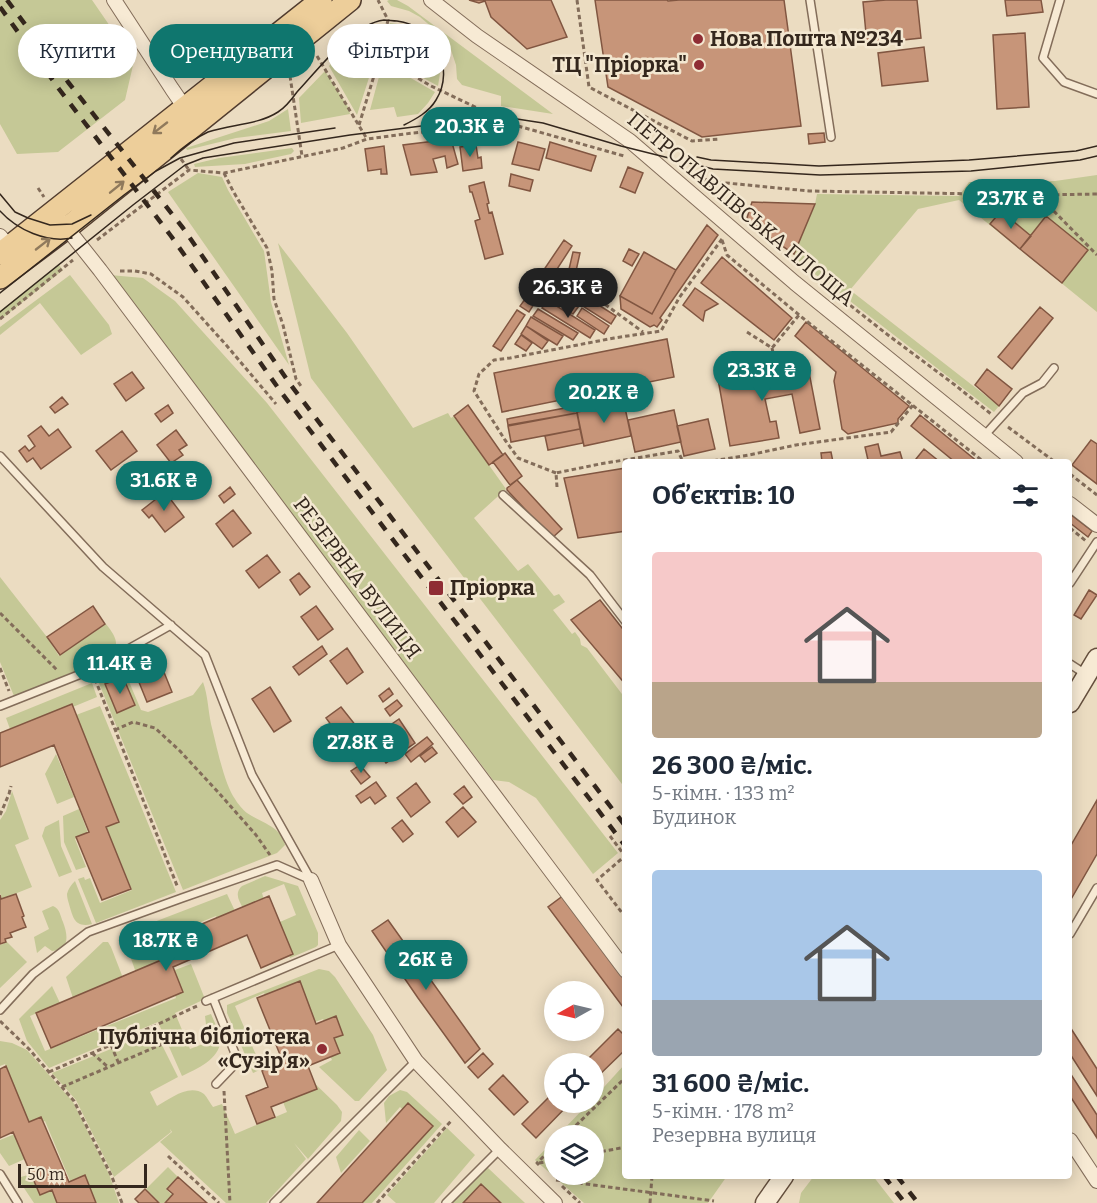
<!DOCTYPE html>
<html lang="uk">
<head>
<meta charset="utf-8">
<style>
  body { margin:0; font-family:Bitter,serif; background:#f6f6f7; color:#1f2937; height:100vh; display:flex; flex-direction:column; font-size:22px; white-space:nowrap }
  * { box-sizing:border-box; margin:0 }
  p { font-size:20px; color:#747a83 }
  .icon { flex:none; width:33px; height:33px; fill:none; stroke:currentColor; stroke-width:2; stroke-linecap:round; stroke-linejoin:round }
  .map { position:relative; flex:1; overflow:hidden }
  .side { position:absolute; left:622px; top:459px; width:450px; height:720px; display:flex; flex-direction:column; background:#fff; border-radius:6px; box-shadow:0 3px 15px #0003 }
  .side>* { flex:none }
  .hud { position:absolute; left:18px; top:24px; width:514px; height:54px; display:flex; gap:12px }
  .needle { width:39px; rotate:262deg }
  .fabs { position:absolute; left:544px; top:981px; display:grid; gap:12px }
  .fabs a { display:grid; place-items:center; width:60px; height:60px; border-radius:50%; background:#fff; box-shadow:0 3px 15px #0003; font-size:30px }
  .scale { position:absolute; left:18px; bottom:15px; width:129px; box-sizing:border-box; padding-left:6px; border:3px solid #34271d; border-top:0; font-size:16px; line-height:21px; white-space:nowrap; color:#34271d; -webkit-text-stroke:4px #f3e7d0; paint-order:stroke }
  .price { position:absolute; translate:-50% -51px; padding:0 14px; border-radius:21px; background:#0f766e; color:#fff; font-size:20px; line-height:39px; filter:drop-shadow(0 2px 3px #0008) }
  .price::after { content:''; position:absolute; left:50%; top:36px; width:18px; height:14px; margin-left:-9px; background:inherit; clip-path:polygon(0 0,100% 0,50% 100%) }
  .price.selected { background:#222; color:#fff }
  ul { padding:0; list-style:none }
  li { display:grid; align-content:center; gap:12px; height:318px; padding:0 30px }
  li span { display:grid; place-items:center; height:186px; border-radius:6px; color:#555 }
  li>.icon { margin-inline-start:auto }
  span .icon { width:108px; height:108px; fill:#fffc; stroke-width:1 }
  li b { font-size:26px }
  h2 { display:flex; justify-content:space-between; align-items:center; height:72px; padding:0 30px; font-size:26px }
  .chip { padding:0 21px; border-radius:27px; background:#fff; box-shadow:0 3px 15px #0003; font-size:21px; line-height:54px }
  .chip.selected { background:#0f766e; color:#fff }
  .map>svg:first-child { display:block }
  .green { fill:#c5c896 }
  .building { fill:#c79579; stroke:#815641; stroke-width:1.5 }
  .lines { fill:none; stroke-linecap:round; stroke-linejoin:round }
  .service-casing { stroke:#836d5a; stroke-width:10 }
  .minor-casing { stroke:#836d5a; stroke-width:16 }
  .secondary-casing { stroke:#654f3d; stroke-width:21 }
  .primary-casing { stroke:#513c2e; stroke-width:24 }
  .path { stroke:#836d5a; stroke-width:3; stroke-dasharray:4.5 3; stroke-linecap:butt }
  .service { stroke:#f7ead4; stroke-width:7 }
  .minor { stroke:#f7ead4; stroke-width:14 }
  .secondary { stroke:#f7ead4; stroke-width:18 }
  .primary { stroke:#edce9a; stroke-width:21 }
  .tram { stroke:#34271d; stroke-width:1.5 }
  .rail { stroke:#34271d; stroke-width:4.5; stroke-dasharray:10 10; stroke-linecap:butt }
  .oneway { stroke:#907a5c }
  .poi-dot { fill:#8f2d34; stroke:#f3e7d0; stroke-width:2 }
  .labels { text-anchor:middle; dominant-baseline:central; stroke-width:5; stroke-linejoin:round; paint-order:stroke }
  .poi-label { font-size:21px; font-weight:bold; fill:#34271d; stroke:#f3e7d0; text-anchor:start }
  .street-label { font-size:21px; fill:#34271d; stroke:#f3e7d0 }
</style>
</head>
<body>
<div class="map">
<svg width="1097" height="1203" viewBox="0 0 1097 1203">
  <rect width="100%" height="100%" fill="#ebdcc1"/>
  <path class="green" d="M0 0H92L134 61 125 100 58 152 17 154 0 124Z
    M389 0H397L408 6 553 114 501 106V96L462 85 457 79 456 65 451 50 440 34 420 17 409 11 391 6 387 1Z
    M390 23 405 25 425 37 435 52 441 67 438 86 383 56Z
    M349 44 376 56 357 115 329 66Z
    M383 62 435 92 428 103 418 114 397 117 394 107 370 110Z
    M325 71 348 107 350 114 301 123 299 98Z
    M288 109 291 131 236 138 187 150 186 148 269 121Z
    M292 148 294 151 291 154 245 164 195 167 194 164 219 158Z
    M198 173 222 177 228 190 264 251 271 302 289 365 168 192Z
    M1097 175V312L959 200 918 209 850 290 999 406 994 412 794 258V254L815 204 817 194 959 196 969 182 1055 181Z
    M278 243 347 333 413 428 448 413 451 418 454 416 506 489 474 518 518 571 528 564 554 596 559 594 565 602 553 610 572 634 575 632 580 639 581 645 587 648 625 698V788L311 378Z
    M59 265 63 270 0 320V311Z
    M70 275 109 325 112 334 81 355 40 303 0 335V327Z
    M110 275 143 278 175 301 267 403 618 853 593 874 536 798 509 782 493 780Z
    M0 577 47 637 59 656 106 624C117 638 122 647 105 659L14 696 0 662Z
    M122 665 141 710 148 712 193 695 203 682C208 696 208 710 211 724 216 743 224 784 235 799 238 804 243 810 247 813 261 823 281 826 285 845L277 853 183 890 96 676Z
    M92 683 97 697 29 725 27 722 10 729 6 718Z
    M100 706 176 892 96 923 78 879 84 877 85 880 90 878 100 903 132 890 106 827 119 822 76 715Z
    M56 754 74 797 57 804 45 774Z
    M12 791 29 839 15 845 32 887 2 899 0 893V820L6 811Z
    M79 809 88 833 75 839 86 867 76 870 64 842 63 816Z
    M59 820 61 846 72 872 59 877 42 836 45 827Z
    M265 876 298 886 318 933V945L316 947 290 958 286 945 273 925 296 915 284 884 262 893 264 900 243 908C239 901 234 893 242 886Z
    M75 881 92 924C75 928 73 918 69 904 68 901 67 897 67 894 68 889 71 885 75 881Z
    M227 894 235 911 217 919 216 916 154 941 162 963 136 973 126 944 128 932Z
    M53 906C60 909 60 915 63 922 68 935 70 950 52 951L45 946 37 953 34 937 49 929 42 911Z
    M7 942 27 962 0 988V945Z
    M103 942H108L111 947 123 978 73 998 66 977Z
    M191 964 205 999 175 1013 190 1049 208 1042 205 1016 211 1014C214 1021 218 1029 220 1037 223 1058 197 1069 182 1076L158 1022 49 1068 27 1041 19 1019 52 986 60 1003 30 1016 45 1051 176 998 167 973Z
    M319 969 329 971 335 977 373 1035 387 1070 359 1101H355L319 1067 332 1060 326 1047 333 1043 323 1019 282 1035 264 993 235 1006 262 1069 253 1073 227 1013V1005Z
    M155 1031 178 1077 150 1092 157 1106C170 1099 189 1083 204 1094 207 1097 210 1103 213 1107L222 1104 235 1134 287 1112 276 1085 304 1073 337 1105 342 1112 341 1121 308 1159 294 1143 306 1159 266 1203H226L160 1142 172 1132 170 1129 171 1132 114 1177 76 1100 52 1073Z
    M0 1041 12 1043 27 1050 73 1102 109 1174 119 1203H96L71 1183 45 1121 30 1127 5 1064 0 1066Z
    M625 1064 626 1176H727L708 1203H584L535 1160 555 1139V1174H594V1136L558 1135 589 1103 594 1102V1098Z
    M400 1090 407 1092 442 1124 372 1203H359L425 1130 400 1107 386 1123 384 1103 389 1096Z
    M447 1128 475 1155 434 1203H396L387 1195Z
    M359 1130 370 1141 341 1173 336 1157Z
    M15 1134 25 1159 9 1166 0 1153V1140Z
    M168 1167 178 1177 166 1189 172 1195 164 1203H160L146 1189Z
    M487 1167 525 1203H502L481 1184 463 1203H452Z
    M31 1174 40 1195 54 1190 60 1203H34L20 1182 21 1177Z
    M814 1176H873L894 1203H799L801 1193Z"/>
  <path class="building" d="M469 0H551L567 37 527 49 491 17 485 1 479 3Z
    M595 0H667L668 1 679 0H784L801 126 702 137 608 87Z
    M886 0H917L921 38 867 44 863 2Z
    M1005 0H1041L1043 12 1007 16Z
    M1025 33 1029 107 997 109 993 35Z
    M924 47 928 81 882 86 878 53Z
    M824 133 825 142 809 144 808 134Z
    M451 139 458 164 447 168 445 156 433 159 437 172 411 175 403 145Z
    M518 142 545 149 539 170 512 164Z
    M550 142 596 156 591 171 546 158Z
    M476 145 478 158 481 157 482 168 463 171 460 147Z
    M384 146 387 174H381V169L368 171 365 149Z
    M628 167 643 173 635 193 620 187Z
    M511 174 533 180 530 191 509 186Z
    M484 182 489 203 487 204 489 213 492 212 503 254 485 259 475 221 480 219 472 192H470L469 186Z
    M752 202 815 204 794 254 746 221Z
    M1001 211 1031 236 1020 249 990 224Z
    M1046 216 1088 250 1062 283 1020 249Z
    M707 225 718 235 660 318 662 320 657 327 654 325 650 327 621 309 620 296 652 314 676 270Z
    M564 240 572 246 548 283 539 277Z
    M629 249 639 254 632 266 623 261Z
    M573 252 580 253 574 280 567 278Z
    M644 252 676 270 652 314 620 296Z
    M722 257 792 318 774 340 701 283Z
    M537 282 544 288 537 298 529 293Z
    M564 283 616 316 611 324 559 291Z
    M695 288 718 304 705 311 703 321 683 305Z
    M554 291 565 298 560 306 549 299Z
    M528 295 536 301 529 312 520 306Z
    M547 300 595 330 590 338 542 308Z
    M569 300 579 306 573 314 564 308Z
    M1040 307 1053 318 1012 369 998 357Z
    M582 308 609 326 604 334 577 316Z
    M538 309 578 333 573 340 533 316Z
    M517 310 525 315 501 351 493 346Z
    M531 317 563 336 557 345 526 326Z
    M806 322 909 406 898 419V423L848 434 842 429 834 381 836 372 795 336Z
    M526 326 548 341 542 349 521 334Z
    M521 335 532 343 526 351 515 344Z
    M667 339 674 377 502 412 494 373Z
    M759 361 762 380 809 372 820 429 800 433 792 394 765 399 770 422 776 421 779 438 730 446 716 368Z
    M987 369 1012 389 999 406 975 385Z
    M132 372 144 388 126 401 114 384Z
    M62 397 68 404 55 413 50 407Z
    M624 403 631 436 584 446 577 412Z
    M168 405 173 413 161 422 155 414Z
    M468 405 503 455 489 465 454 416Z
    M576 406 577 413 508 425 507 419Z
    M674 410 681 442 635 452 628 420Z
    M577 413 580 429 511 442 508 426Z
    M920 415 978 462H955L911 426Z
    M708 419 715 449 684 456 677 426Z
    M41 426 49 436 58 429 71 447 41 469 33 458 27 462 19 451 25 446 29 451 35 446 28 436Z
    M580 429 583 443 548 450 545 436Z
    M176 430 187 445 179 450 183 455 171 463 157 445Z
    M122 431 137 451 111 470 96 451Z
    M1091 440 1097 444V484L1072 465Z
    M878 444 881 456 900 452 903 462H856L868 460 865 447Z
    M924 449 940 462H917L916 459Z
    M831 452 833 462H822L821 453Z
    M505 453 522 476 510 485 493 462Z
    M626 468V531L578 538 564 478Z
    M517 480 562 529 552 538 507 490V488Z
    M230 487 235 494 224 503 219 496Z
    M165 492 184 517 165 532 152 515 149 518 142 510Z
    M233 510 251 533 233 547 216 524Z
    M1070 514 1092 531 1088 537 1070 523Z
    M267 555 280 572 259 588 246 571Z
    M299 573 310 587 300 595 290 580Z
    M1089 590 1097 595 1081 619 1074 615Z
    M600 600 626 633V685L571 620Z
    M93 606 105 624 60 655 47 637Z
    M316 606 333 629 318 640 301 617Z
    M322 646 327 654 299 675 293 667Z
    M347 648 363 672 347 684 330 661Z
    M155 650 172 692 147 702 130 660Z
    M123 677 135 705 117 713 105 684Z
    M270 687 291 721 274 732 252 699Z
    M389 688 393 694 383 702 379 696Z
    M397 700 402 706 390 716 385 709Z
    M72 704 119 822 106 827 131 889 102 900 76 837 89 832 54 745 0 767V733Z
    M341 707 357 727 331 747 321 734 332 726 326 718Z
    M399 719 415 743 386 763 368 737 381 727 383 730Z
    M427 737 433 744 411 762 405 754Z
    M432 747 437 753 425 762 420 756Z
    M360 765 370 777 361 784 351 771Z
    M376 782 386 796 375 804 370 797 361 803 356 796Z
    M416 783 430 802 411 817 397 798Z
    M464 786 472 797 463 804 454 794Z
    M1097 800V854L1070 901V847Z
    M463 807 476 822 458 837 446 822Z
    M402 820 413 834 403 842 392 828Z
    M16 894 24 916 22 917 26 927 10 933 12 937 5 939 6 942 0 944V895L1 899Z
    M564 895 626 979V1011L548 907Z
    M269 896 293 954 261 968 247 935 173 967 183 992 51 1048 36 1013 166 958 159 942Z
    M388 920 480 1049 465 1063 418 998 372 931Z
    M300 981 316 1024 336 1016 343 1035 334 1038 340 1053 308 1066 317 1089 271 1107 275 1117 257 1124 246 1096 268 1087 262 1071 283 1062 257 998Z
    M1070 1027 1097 1069V1096L1070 1054Z
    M618 1029 626 1037V1049L594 1080V1064H583Z
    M483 1053 493 1064 478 1078 468 1067Z
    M6 1066 29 1122 41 1117 69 1182 85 1175 96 1203H57L52 1190 40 1195 13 1132 0 1138V1069Z
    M1070 1073 1097 1115V1138L1070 1096Z
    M503 1075 528 1102 514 1115 489 1089Z
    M555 1091V1102H571L536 1138 522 1124Z
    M408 1103 433 1126 362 1203H317Z
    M178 1177 207 1203H165L173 1194 167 1189Z
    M481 1184 501 1203H463Z
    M145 1189 159 1203H139L135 1199Z"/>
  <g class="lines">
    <g class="service-casing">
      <path id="service" d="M810 0 831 137
        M1060 0 1043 58 1064 82 1097 94
        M984 436 1023 393 1042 383 1054 368
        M0 456 103 567 205 655 252 775 311 880
        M503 495 590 575 626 622
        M1070 583 1097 542
        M1070 664 1087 675
        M0 706 91 670 171 625
        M1070 934 1097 888
        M213 998 238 1061 216 1084
        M206 1001 339 945
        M0 1010 33 974 88 932 182 898 277 865 311 880
        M0 1174 18 1203
        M274 1203 416 1061
        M446 1203 500 1149"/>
    </g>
    <g class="minor-casing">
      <path id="minor" d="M114 0 172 89 185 108
        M431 0 477 36 630 141 795 283 1016 462
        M62 222 100 270 626 971
        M0 236 14 253
        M1070 504 1097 525
        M311 880 339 945 416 1061 500 1149 555 1203
        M1070 1140 1097 1181"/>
    </g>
    <g class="secondary-casing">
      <path id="secondary" d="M1070 703 1097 658
        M765 1203 784 1176"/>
    </g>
    <g class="primary-casing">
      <path id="primary" d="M0 254 321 0
        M0 278 72 224 350 0"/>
    </g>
    <path class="path" d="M577 0 589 87 692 141 720 139
      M341 32 431 86 509 123
      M317 56 367 139
      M174 66 189 68 202 66
      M290 76 302 156
      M359 125 380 56 388 20 378 0
      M181 159 189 170
      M224 173 233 191 267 248 272 271 274 299 283 325 296 379 301 386
      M696 177 716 182 809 191 1038 195 1097 194
      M704 179 720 197
      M38 188 44 197
      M1038 195 1097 255
      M97 240 189 170 224 173 343 148 367 139 413 133 511 124 624 156
      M722 240 727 255 804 319 984 462
      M120 271H135L151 274 183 297 227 346 276 404
      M809 273 888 335 955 385 991 414
      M599 300 643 332
      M0 319 73 260
      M747 332 772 348 799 315
      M772 348 777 371
      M1008 427 1055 462
      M706 462 749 455 796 445 891 432 913 405
      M556 473 518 458 505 440 474 391 479 374 494 360 510 358 614 338 661 331 679 298 722 239
      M1070 474 1097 495
      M557 487 556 473 600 464 678 451 683 462
      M1070 528 1086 541
      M0 613 58 671
      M0 668 9 691
      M95 679 178 888
      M115 730 133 722 155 728 180 751 218 792 256 835 270 855
      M0 815 9 794 11 786
      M610 836 625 856 597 880 626 918
      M0 1021 29 1049 74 1101 112 1177 122 1203
      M111 1045 119 1064
      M92 1053 108 1067
      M49 1072 154 1026 197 1006
      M62 1087 165 1043
      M224 1091 230 1203
      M565 1136 626 1077
      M594 1153 626 1147
      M168 1156 219 1203
      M539 1163 555 1160
      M539 1165 537 1163 555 1145
      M556 1180 714 1201
      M562 1186 580 1203
      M377 1203 451 1121
      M650 1203 652 1176"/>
    <use href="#service" class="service"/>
    <use href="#minor" class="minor"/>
    <use href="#secondary" class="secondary"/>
    <use href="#primary" class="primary"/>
    <path class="tram" d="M697 157 711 160 819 166 969 160 1076 151 1097 146
      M171 158C182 148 195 138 208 132 231 124 258 125 278 112 286 107 292 99 297 92 318 70 352 24 384 20 388 20 393 21 397 21 434 25 456 68 436 100 429 112 416 119 404 125
      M0 194 15 212 28 218 50 225 72 224 91 215
      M0 211C17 230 47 243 72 238
      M0 293 124 195 156 171 180 158 234 143 335 128
      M0 312 133 205 185 165 203 158 350 135 485 118 517 119 543 123 621 146 713 169 820 175 971 171 1080 160 1097 156"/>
    <path class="rail" d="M7 0 68 82 183 228 290 384 626 827
      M0 7 59 89 171 236 281 392 626 847
      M884 1176 905 1203
      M897 1176 918 1203"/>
  </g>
  <defs><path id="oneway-shaft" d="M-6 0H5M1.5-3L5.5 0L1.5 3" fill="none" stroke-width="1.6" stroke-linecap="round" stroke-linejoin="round" transform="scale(1.5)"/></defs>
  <g class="oneway">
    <use href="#oneway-shaft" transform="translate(160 128) rotate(142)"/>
    <use href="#oneway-shaft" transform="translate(117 187) rotate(-39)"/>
    <use href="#oneway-shaft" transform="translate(43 244) rotate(-38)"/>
  </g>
  <g class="poi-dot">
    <circle cx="698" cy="39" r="6"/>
    <circle cx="699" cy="65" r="6"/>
    <rect x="428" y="580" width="16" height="16" rx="3"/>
    <circle cx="322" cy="1049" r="6"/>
  </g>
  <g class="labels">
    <g class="poi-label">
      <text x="710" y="39">Нова Пошта №234</text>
      <text x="687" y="65" text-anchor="end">ТЦ "Пріорка"</text>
      <text x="450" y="588">Пріорка</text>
      <text x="310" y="1037" text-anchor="end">Публічна бібліотека<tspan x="310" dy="24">«Сузір’я»</tspan></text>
    </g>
    <g class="street-label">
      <text transform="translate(741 209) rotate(40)">ПЕТРОПАВЛІВСЬКА ПЛОЩА</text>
      <text transform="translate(357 578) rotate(53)">РЕЗЕРВНА ВУЛИЦЯ</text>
    </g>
  </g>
</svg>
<div class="fabs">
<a><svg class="needle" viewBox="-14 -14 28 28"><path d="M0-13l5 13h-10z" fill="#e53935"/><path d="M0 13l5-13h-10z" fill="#747a83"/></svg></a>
<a><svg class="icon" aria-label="locate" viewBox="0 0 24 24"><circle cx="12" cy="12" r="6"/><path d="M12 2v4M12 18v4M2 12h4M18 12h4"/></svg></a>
<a><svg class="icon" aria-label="layers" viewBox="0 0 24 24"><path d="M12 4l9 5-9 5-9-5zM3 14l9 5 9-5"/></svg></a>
</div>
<div class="scale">50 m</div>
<b class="price" style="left:470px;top:158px">20.3K ₴</b>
<b class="price" style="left:1011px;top:230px">23.7K ₴</b>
<b class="price selected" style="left:568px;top:319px">26.3K ₴</b>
<b class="price" style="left:762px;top:402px">23.3K ₴</b>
<b class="price" style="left:604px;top:424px">20.2K ₴</b>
<b class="price" style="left:164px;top:512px">31.6K ₴</b>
<b class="price" style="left:120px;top:695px">11.4K ₴</b>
<b class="price" style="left:361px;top:774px">27.8K ₴</b>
<b class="price" style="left:166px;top:972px">18.7K ₴</b>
<b class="price" style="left:426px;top:991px">26K ₴</b>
<div class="hud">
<a class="chip">Купити</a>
<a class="chip selected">Орендувати</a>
<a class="chip">Фільтри</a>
</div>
<section class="side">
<h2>Об’єктів: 10<svg class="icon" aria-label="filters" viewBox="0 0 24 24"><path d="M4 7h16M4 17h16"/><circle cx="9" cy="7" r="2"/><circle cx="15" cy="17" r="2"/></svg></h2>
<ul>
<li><span style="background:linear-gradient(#f6c9c9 70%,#b9a48a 0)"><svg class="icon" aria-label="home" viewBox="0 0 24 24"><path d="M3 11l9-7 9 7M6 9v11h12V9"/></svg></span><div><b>26 300 ₴/міс.</b><p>5-кімн. · 133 m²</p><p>Будинок</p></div></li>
<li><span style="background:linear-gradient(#a9c7e8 70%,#9aa5b1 0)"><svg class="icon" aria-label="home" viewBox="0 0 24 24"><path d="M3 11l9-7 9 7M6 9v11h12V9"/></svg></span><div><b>31 600 ₴/міс.</b><p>5-кімн. · 178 m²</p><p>Резервна вулиця</p></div></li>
</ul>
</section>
</div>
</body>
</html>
